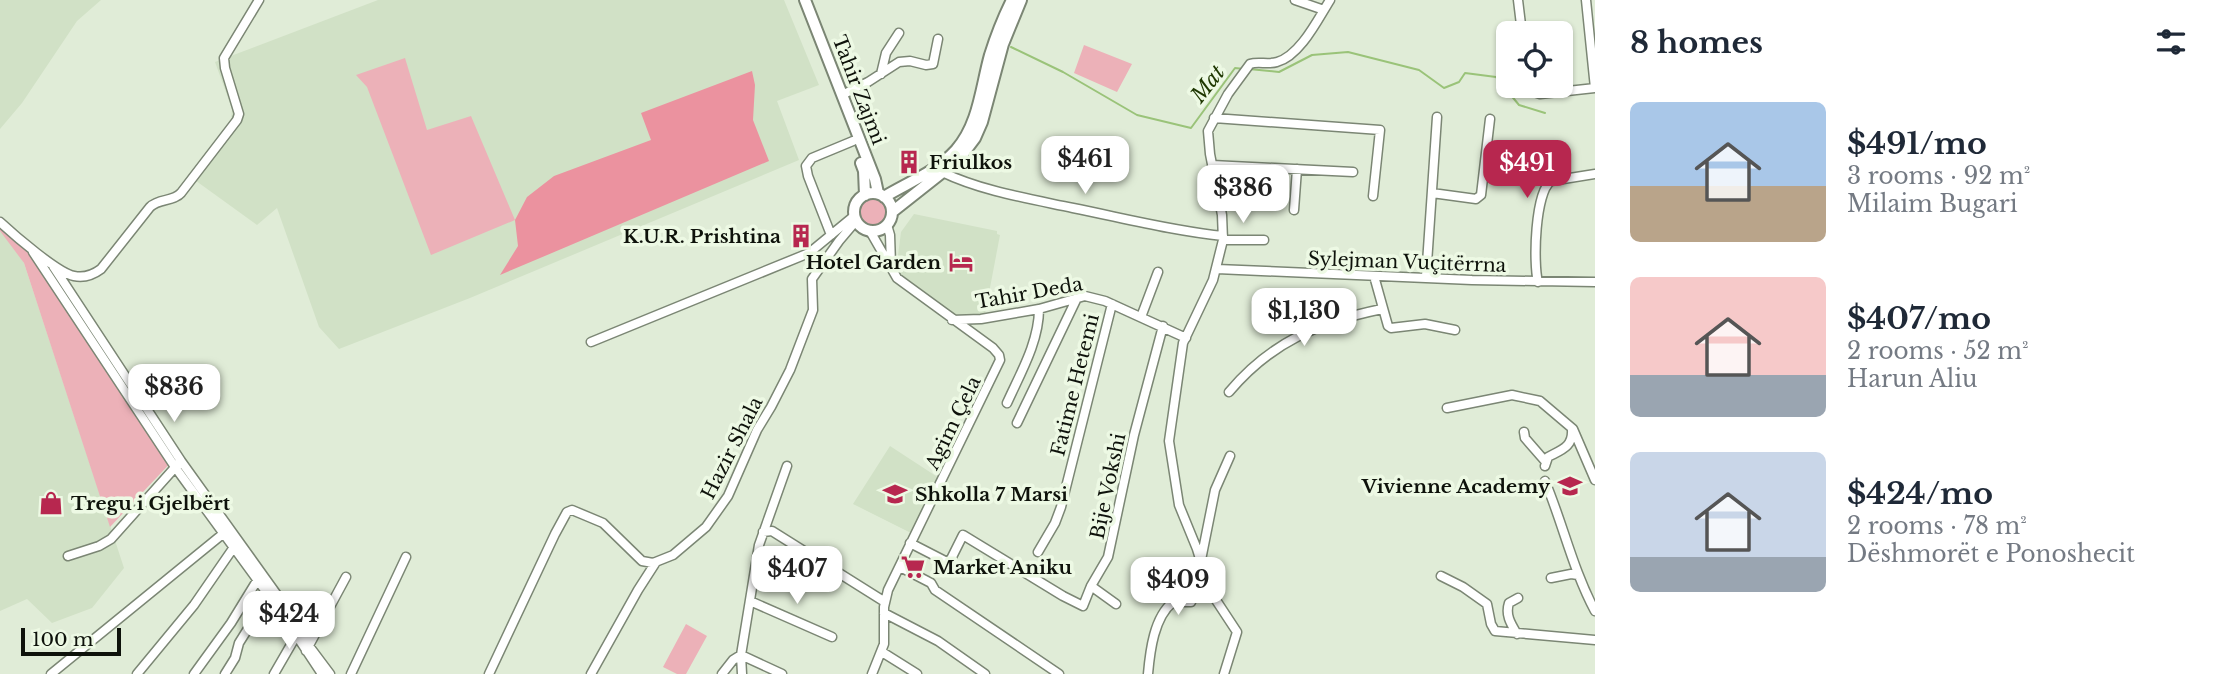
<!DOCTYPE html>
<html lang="en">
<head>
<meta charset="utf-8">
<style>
  body { margin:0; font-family:"Libre Baskerville",serif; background:#f2f2f3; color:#1f2937; height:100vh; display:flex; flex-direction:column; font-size:26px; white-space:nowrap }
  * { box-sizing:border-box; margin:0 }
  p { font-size:23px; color:#747a83 }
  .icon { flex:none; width:38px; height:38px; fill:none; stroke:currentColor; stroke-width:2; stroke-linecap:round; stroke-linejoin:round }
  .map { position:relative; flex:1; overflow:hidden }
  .side { display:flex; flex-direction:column; background:#fff; width:630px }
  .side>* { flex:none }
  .buttons { position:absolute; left:1496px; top:21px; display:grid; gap:14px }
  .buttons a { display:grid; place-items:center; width:77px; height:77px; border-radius:10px; background:#fff; box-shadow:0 2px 5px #0004; font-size:35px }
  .scale { position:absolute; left:21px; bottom:18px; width:100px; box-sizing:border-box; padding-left:7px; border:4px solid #0e120b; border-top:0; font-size:19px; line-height:24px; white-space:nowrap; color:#0e120b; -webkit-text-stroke:5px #edf9e4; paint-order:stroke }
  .price { position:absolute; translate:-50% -60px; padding:0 16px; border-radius:14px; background:#fff; color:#222; font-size:23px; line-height:46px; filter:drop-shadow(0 2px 4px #0008) }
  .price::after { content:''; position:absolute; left:50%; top:42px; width:21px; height:16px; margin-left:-10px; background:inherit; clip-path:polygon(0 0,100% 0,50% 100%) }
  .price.active { background:#b7274f; color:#fff }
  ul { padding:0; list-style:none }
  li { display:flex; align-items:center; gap:21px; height:175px; padding:0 35px }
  li span { display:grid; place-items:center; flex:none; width:196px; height:140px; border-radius:10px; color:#555 }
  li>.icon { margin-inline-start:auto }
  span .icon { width:84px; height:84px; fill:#fffc; stroke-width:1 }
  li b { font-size:30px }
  h2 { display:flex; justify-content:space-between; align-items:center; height:84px; padding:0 35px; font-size:30px }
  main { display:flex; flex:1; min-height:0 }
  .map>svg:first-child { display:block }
  .built { fill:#d1e1c6 }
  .green { fill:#ecb1b8 }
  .forest { fill:#eb929f }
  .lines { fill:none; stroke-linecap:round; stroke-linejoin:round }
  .stream { stroke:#9ac379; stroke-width:2 }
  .street-casing { stroke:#7b8674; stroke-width:11 }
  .secondary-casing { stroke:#7b8674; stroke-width:14 }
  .street { stroke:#fff; stroke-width:8 }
  .secondary { stroke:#fff; stroke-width:10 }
  .labels { text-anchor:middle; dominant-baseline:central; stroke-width:7; stroke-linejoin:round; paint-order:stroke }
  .street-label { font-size:19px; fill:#0e120b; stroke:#edf9e4 }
  .poi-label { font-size:19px; font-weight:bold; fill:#0e120b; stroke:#edf9e4; text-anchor:start }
  .water-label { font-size:21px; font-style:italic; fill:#1e3701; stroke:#edf9e4 }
</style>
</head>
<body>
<main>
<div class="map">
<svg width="1595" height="674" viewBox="0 0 1595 674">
  <rect width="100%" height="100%" fill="#e0ecd7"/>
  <path class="built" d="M0 0H101L77 21 22 103 0 129Z
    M378 0H784L819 85 777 101 799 160 470 298 339 349 319 327 277 208 257 225 192 178 231 122 232 109 215 62Z
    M914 214 997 231V234L1000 235 985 314 955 315 896 271 901 232Z
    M2 229 24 263 124 568 92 608 52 623 27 599 0 611V230Z
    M890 446 939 478 913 534 853 504Z"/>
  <path class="green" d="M1084 45 1132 64 1117 92 1074 73Z
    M405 58 427 130 471 116 515 220 431 255 367 87 356 75Z
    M858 212a15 15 0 1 1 30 0a15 15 0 1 1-30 0Z
    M0 222 52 263 111 358 129 396 176 457 110 527 24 263 0 231Z
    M686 624 707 636 686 674H677L663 667Z"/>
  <path class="forest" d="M752 71 755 85 753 120 769 161 500 275 518 246 515 220 527 197 554 176 651 140 641 113Z"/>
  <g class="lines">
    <path class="stream" d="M1011 47 1063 72 1137 115 1191 128 1235 68 1244 69
      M1249 69 1279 72 1312 55 1348 52 1419 70 1444 88 1459 82 1465 73 1496 77 1519 105 1545 113"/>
    <g class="street-casing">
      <path id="street" d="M1295 0 1324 10
        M1518 0 1522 33
        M1586 0 1595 88
        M881 74 886 53 899 33
        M1529 86 1534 92 1540 94 1595 88
        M842 95 868 82 899 62 910 61 926 65 933 64 938 39
        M1214 118 1380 130 1373 196
        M1212 165 1353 172
        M942 172C981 191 1031 199 1073 208 1123 218 1173 231 1223 236
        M1432 193 1476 199 1481 195 1490 119
        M1294 210 1297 169
        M0 222C14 235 58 273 74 276 84 278 93 275 101 269L150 207C159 198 173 202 181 193L237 120 239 114 225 68 224 58 259 0
        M887 225 890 235 891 264
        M870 231 897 278 993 348 999 355 1000 360 888 590 884 607V644L872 674
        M831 235 808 176 806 166 812 158 853 141
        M1223 240H1264
        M33 252 175 467 275 604
        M53 266 181 461 280 599
        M1217 269 1472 280 1595 282
        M1374 276 1388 326 1391 328 1425 324 1455 330
        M1426 278 1437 117
        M1538 282C1533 263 1535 192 1551 181L1595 174
        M1141 317 1158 272
        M952 320 981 319 1039 309 1085 296 1105 301 1186 338
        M591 342 809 253 854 216
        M1229 392C1271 342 1319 322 1382 309
        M1007 403C1020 374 1039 342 1039 309
        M1447 408 1512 395 1540 401 1573 429 1595 480
        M1017 423 1076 300
        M1524 432 1525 438 1545 461
        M1545 466 1548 457C1561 450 1573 447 1572 430
        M1545 481C1563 524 1573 570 1595 611
        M763 532 772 531 885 602
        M910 543 947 562 951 559 963 535 1063 596 1083 606 1091 586 1108 557 1134 435 1163 326
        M1038 552 1055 523 1061 507 1112 304
        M68 556 99 546 111 539 179 463
        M1201 560 1215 490 1230 456
        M900 567 931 583 935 590 1059 674
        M1441 576 1463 587 1487 604 1491 624 1495 631 1595 640
        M1551 578 1571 574 1578 575
        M1091 586 1116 604
        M750 601 832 637
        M288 609 309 646 330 674
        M281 612 322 674
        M884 613 938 641 985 674
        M1517 634C1511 624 1505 615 1509 603L1518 598
        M306 651 346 577
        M882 652 917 674
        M51 674 224 533
        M137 674 194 605 234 547
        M194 674 231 623 258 579
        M225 674 235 658 239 643 269 595
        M274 674 296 636
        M351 674 406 557
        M489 674 555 534 567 512 572 510 603 523 642 561 653 563 673 555 706 527 728 496 757 430 771 407 790 370 813 310 812 279 839 241 856 221
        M591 674 638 590 656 562
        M722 674 733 660 741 655 782 674
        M742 674 741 655 759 545 787 466
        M1148 674C1150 651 1154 617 1173 602H1191L1204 574
        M1224 674 1237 632 1210 591 1197 549 1179 505 1169 441 1183 343 1213 280 1223 240 1222 215 1210 154 1208 131 1228 94 1250 64C1258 61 1268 65 1277 62 1300 56 1318 19 1330 0"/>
    </g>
    <g class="secondary-casing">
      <path id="secondary" d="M805 0 875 179 878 193
        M861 163 864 171 865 195
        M854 212a19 19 0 1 1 38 0a19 19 0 1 1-38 0Z
        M884 197C909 182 936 172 956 150 979 124 981 87 990 55 996 36 1003 18 1012 0
        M892 212 949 167 963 154 975 138 982 122 1003 44 1021 0"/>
    </g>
    <use href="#street" class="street"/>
    <use href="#secondary" class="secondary"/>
  </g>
  <defs>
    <g id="building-bare" transform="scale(1.89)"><path d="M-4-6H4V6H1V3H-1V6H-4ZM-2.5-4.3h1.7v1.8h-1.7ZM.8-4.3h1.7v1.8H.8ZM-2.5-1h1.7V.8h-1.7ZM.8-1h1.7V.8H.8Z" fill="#b7274f" stroke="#edf9e4" stroke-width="2.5" paint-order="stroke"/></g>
    <g id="hotel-bare" transform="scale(1.89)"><path d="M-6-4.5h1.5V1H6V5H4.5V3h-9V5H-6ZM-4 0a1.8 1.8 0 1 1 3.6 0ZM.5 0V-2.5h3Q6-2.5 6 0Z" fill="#b7274f" stroke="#edf9e4" stroke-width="2.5" paint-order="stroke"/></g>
    <g id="school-bare" transform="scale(1.89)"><path d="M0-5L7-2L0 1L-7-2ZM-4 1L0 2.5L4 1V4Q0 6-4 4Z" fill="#b7274f" stroke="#edf9e4" stroke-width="2.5" paint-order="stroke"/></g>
    <g id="shop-bare" transform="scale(1.89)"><path d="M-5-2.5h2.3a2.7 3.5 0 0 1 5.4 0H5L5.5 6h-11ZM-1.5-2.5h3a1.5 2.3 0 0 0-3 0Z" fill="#b7274f" stroke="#edf9e4" stroke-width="2.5" paint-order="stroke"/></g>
    <g id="supermarket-bare" transform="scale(1.89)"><path d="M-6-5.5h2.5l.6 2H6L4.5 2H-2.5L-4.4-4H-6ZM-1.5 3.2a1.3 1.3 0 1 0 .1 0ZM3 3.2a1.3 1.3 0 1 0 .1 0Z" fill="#b7274f" stroke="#edf9e4" stroke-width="2.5" paint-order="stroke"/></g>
  </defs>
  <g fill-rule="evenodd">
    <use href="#building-bare" x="909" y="162"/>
    <use href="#building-bare" x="801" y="236"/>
    <use href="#hotel-bare" x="961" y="262"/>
    <use href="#school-bare" x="1570" y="486"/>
    <use href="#school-bare" x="895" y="494"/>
    <use href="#shop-bare" x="51" y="503"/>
    <use href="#supermarket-bare" x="913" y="567"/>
  </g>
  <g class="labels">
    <g class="street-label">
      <text transform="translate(859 90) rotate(69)">Tahir Zajmi</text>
      <text transform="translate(1407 262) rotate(2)">Sylejman Vuçitërrna</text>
      <text transform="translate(1029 293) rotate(-10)">Tahir Deda</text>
      <text transform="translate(1075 385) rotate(-76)">Fatime Hetemi</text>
      <text transform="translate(953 423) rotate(-64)">Agim Çela</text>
      <text transform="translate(732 448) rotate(-63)">Hazir Shala</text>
      <text transform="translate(1108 486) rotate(-78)">Bije Vokshi</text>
    </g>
    <g class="poi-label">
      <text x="929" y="162">Friulkos</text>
      <text x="781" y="236" text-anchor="end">K.U.R. Prishtina</text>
      <text x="941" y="262" text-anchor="end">Hotel Garden</text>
      <text x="1550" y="486" text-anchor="end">Vivienne Academy</text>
      <text x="915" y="494">Shkolla 7 Marsi</text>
      <text x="71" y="503">Tregu i Gjelbërt</text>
      <text x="933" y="567">Market Aniku</text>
    </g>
    <g class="water-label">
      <text transform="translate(1208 84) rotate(-52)">Mat</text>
    </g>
  </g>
</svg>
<div class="buttons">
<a><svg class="icon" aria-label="locate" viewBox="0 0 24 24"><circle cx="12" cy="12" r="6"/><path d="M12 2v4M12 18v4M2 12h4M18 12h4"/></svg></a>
</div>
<div class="scale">100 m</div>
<b class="price" style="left:1085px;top:196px">$461</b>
<b class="price active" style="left:1527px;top:200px">$491</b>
<b class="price" style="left:1243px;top:225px">$386</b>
<b class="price" style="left:1304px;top:348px">$1,130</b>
<b class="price" style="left:174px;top:424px">$836</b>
<b class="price" style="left:797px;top:606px">$407</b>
<b class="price" style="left:1178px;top:617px">$409</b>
<b class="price" style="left:289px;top:651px">$424</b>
</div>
<section class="side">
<h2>8 homes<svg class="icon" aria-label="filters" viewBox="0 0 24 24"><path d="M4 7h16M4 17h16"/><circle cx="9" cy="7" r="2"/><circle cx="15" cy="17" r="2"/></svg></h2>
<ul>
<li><span style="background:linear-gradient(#a9c7e8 60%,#b9a48a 0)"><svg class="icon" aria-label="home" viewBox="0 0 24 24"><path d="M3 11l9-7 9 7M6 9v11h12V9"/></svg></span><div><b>$491/mo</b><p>3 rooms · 92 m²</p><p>Milaim Bugari</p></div></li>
<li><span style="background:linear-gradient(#f6c9c9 70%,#9aa5b1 0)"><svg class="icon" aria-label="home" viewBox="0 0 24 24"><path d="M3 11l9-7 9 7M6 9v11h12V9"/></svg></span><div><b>$407/mo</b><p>2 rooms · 52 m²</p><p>Harun Aliu</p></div></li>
<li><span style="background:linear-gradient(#c9d6e8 75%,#9aa5b1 0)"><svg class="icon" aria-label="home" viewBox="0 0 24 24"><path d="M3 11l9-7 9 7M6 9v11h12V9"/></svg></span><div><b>$424/mo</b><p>2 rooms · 78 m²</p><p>Dëshmorët e Ponoshecit</p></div></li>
</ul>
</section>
</main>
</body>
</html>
